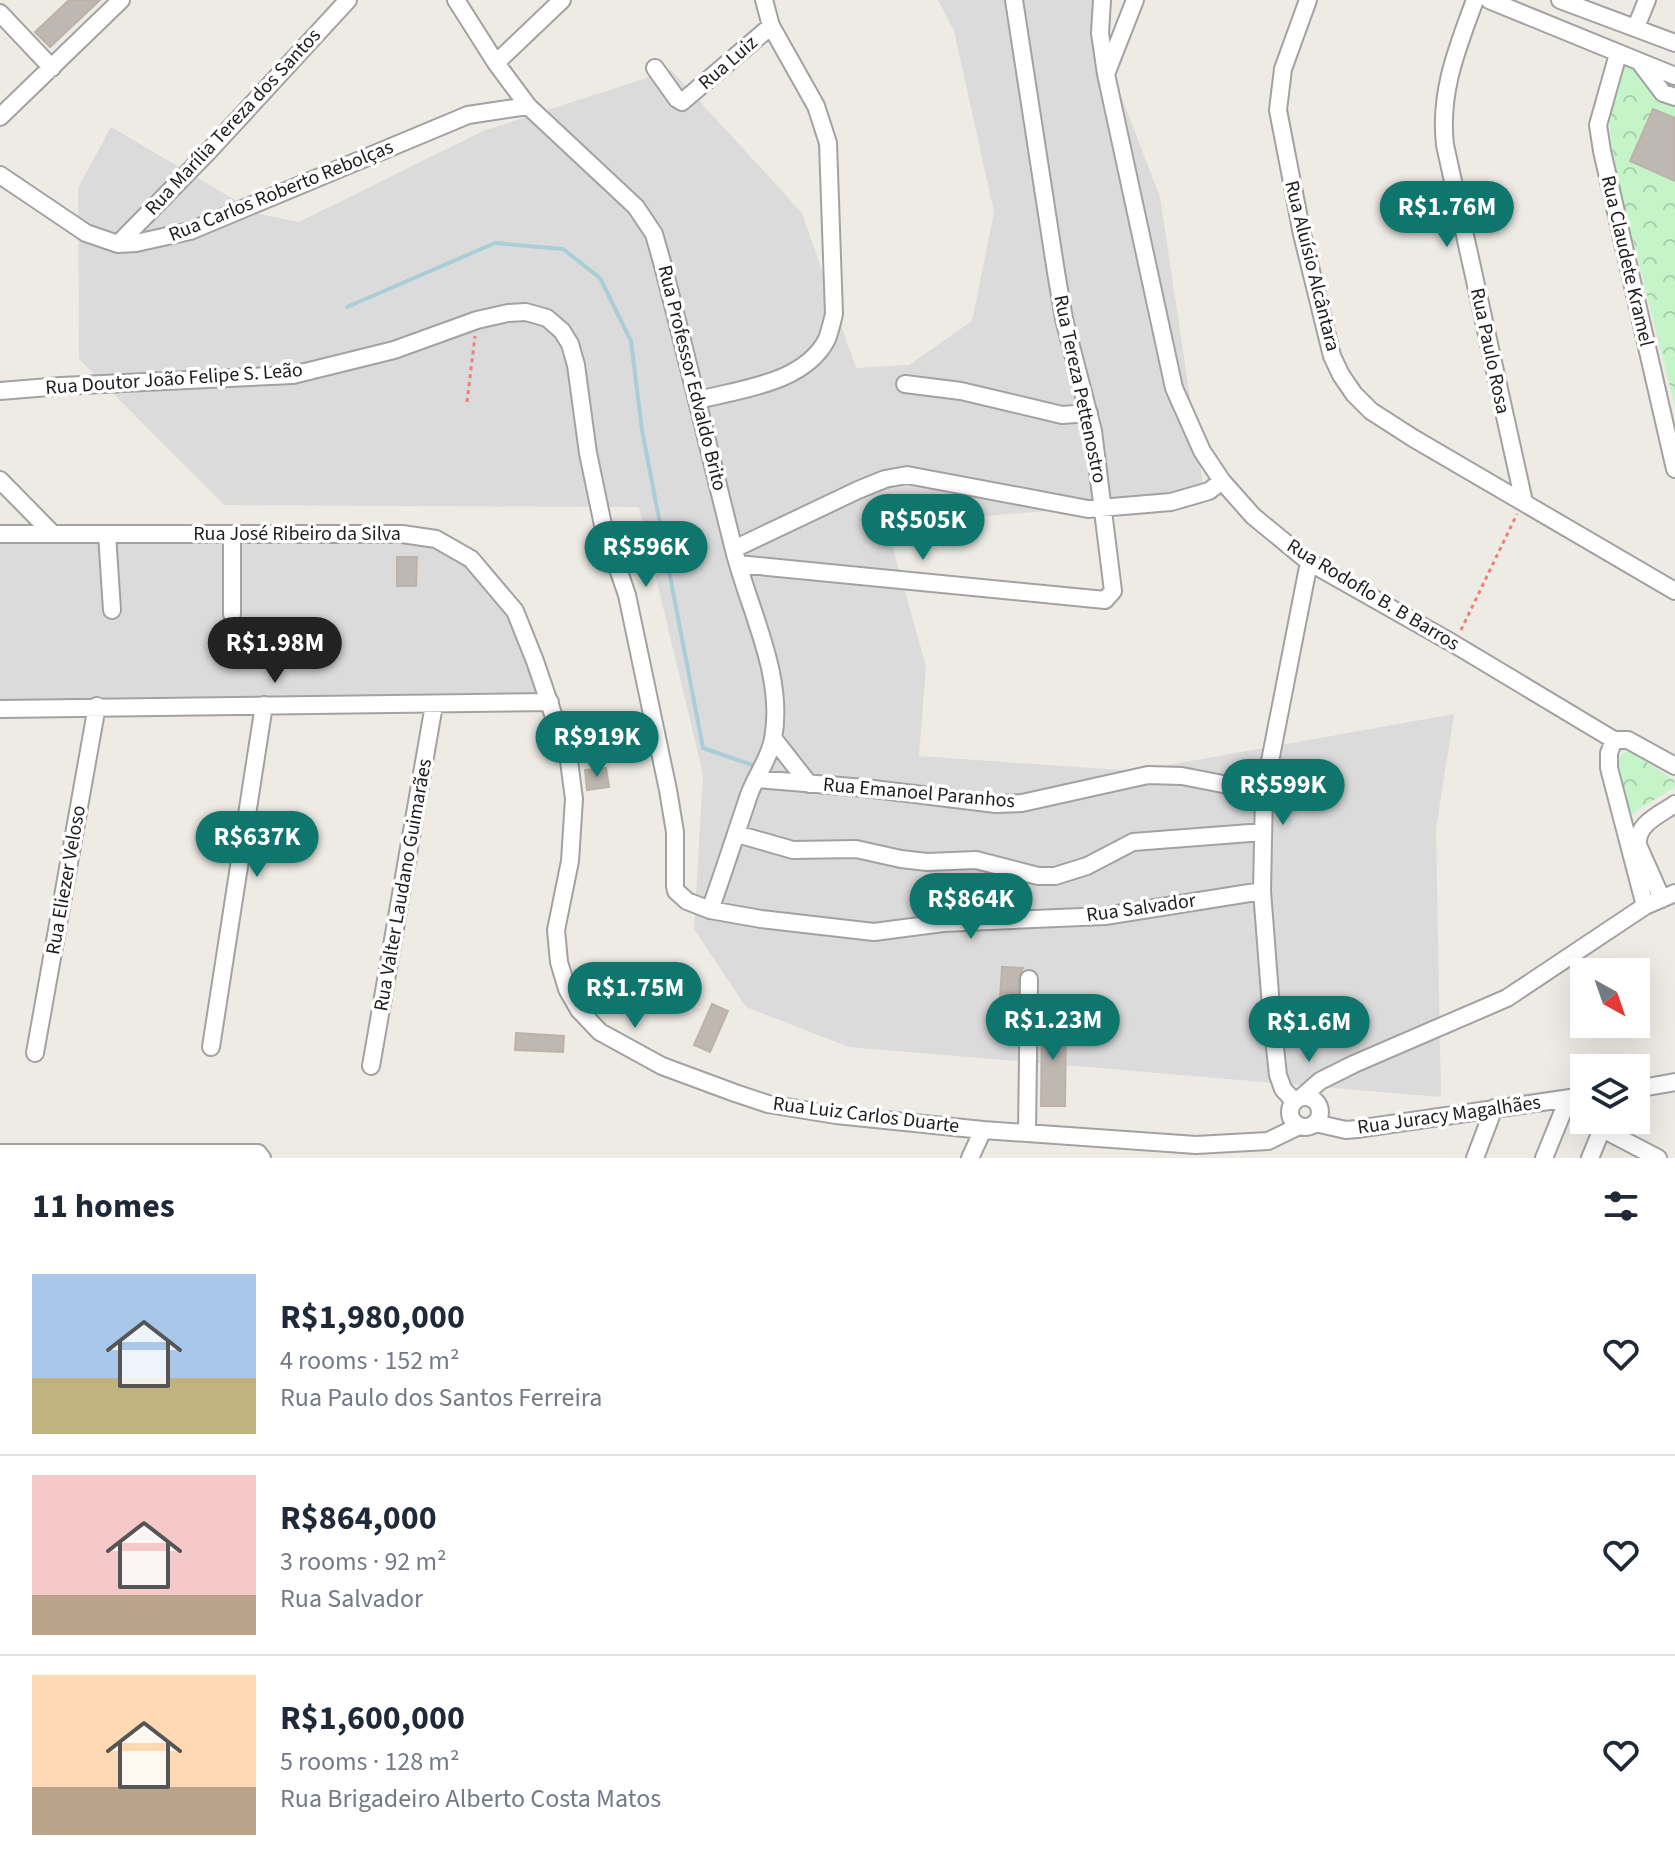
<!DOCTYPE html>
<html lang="en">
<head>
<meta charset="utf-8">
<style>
  body { margin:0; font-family:"Source Sans 3",sans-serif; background:#f2f2f3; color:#1f2937; height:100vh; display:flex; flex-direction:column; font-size:30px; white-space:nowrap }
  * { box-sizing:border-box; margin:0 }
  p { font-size:26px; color:#747a83 }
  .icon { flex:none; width:44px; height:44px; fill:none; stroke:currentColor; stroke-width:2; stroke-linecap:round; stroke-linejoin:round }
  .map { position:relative; height:1158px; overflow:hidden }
  .drawer { display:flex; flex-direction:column; background:#fff; flex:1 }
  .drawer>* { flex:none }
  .needle { width:52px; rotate:140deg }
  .buttons { position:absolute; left:1570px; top:958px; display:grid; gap:16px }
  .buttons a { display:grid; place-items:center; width:80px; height:80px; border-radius:0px; background:#fff; box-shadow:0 8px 32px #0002; font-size:40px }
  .price { position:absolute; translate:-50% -68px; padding:0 18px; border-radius:28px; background:#0f766e; color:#fff; font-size:26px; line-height:52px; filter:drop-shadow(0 2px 4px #0008) }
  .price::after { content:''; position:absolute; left:50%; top:48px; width:24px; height:18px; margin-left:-12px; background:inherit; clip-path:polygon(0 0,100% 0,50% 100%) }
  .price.active { background:#222; color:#fff }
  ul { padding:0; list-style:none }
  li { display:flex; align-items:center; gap:24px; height:200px; padding:0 32px }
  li+li { border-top:2px solid #e0e1e3 }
  li span { display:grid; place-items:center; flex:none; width:224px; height:160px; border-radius:0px; color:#555 }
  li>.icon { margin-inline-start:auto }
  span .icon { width:96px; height:96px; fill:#fffc; stroke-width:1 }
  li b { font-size:34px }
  h2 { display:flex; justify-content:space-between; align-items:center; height:96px; padding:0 32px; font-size:34px }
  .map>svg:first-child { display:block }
  .residential { fill:#dcdbdb }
  .park { fill:url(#park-crowns) }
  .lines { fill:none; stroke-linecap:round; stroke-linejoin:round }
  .stream { stroke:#a9ced8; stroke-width:4 }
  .building { fill:#beb7b2; stroke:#beb2a8; stroke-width:2 }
  .minor-casing { stroke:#a2a2a2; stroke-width:20 }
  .path { stroke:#ed8177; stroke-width:3; stroke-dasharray:4 4; stroke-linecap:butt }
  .minor { stroke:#fff; stroke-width:16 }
  .labels { text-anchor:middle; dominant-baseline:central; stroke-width:7; stroke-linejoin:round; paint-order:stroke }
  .street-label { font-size:20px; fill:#1e1e1e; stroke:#fff }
</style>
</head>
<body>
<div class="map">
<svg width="1675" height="1158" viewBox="0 0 1675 1158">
  <defs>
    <pattern id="park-crowns" width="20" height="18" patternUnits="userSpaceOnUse" patternTransform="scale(2)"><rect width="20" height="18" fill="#c5f4c9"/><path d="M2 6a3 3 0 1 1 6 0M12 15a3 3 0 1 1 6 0" fill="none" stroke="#a9d1ac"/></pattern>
  </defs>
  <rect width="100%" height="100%" fill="#eeebe5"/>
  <path class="residential" d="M938 0H1105L1097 33 1160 197 1205 498 886 524 926 666 919 756 1135 771 1454 714 1436 829 1441 1097 849 1047 746 1007 694 929 703 774 639 507 224 505 79 359 78 188 111 127 259 214 299 222 483 131 671 70 802 213 856 368 909 365 972 321 994 212 954 31Z
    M431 540 474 570 501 603 547 706H0V541Z"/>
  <path class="park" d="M1616 54 1675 78V407L1613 160 1608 107Z
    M1625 752H1631L1674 780 1675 787 1630 815 1616 759Z"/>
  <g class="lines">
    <path class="stream" d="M347 307 495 243 563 249 600 278 631 341 642 430 703 748 758 767"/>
  </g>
  <path class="building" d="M69 0H100L50 47 35 32Z
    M1653 109 1675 118V181L1630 161Z
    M397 557H417L416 586H397Z
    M606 768 609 787 587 790 585 770Z
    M1002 967 1023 968 1018 979V1017L999 1016Z
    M712 1004 728 1011 710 1052 694 1045Z
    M1042 1018 1066 1019 1065 1106H1041Z
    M516 1033 564 1036 563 1052 515 1050Z"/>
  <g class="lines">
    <g class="minor-casing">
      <path id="minor" d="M456 0 496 63 528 106 636 207 654 234 662 262C687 358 710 454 734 550 749 610 785 676 773 739 769 760 756 775 749 795 736 833 724 871 710 910
        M1102 0 1100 33 1106 74
        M1135 0 1106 74 1174 388 1202 451 1222 481 1253 516 1309 562 1454 644 1614 740
        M1308 0 1283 69 1278 110 1302 234 1332 356 1341 375 1354 394 1371 411 1413 438 1675 591
        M1475 0C1457 49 1439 92 1445 145L1524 502
        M1489 0 1675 76
        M1560 0 1675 43
        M0 13 52 68
        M1636 27 1647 0
        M1618 54 1598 125 1602 151 1675 469
        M496 63 562 0
        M1641 64 1663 93 1675 97
        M655 68 677 99 682 102 771 26
        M0 117 121 0
        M0 175 86 233 118 244 136 243 190 231 468 115 528 106
        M118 244 208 152 348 0
        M905 384 961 391 1062 415 1089 413
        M0 391 61 386 293 375 394 350 477 320 508 313 526 312 547 318 562 331 570 344 576 365 588 453 603 525 627 595 668 790 675 832V886L676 891 687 901 710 910 761 919 874 932 943 923 1105 916 1262 891
        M698 400C741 389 805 383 827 339 830 331 832 322 834 314L828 143 816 106 771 26 764 0
        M0 480 53 534
        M0 534H402L436 539 471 559 515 611 535 661 569 761 574 799 570 861 556 930 559 962 567 989 579 1010 600 1032 662 1066 735 1093 768 1104 836 1115 983 1130 1196 1145 1268 1141 1299 1126
        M107 534 112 610
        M232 534V614
        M734 549 858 490 885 479 907 475 1088 509 1171 502 1209 491 1222 481
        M738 564 1105 600 1113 591 1093 431 1064 319 1056 272 1014 0
        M0 709 550 702
        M773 738 809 784
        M1614 740 1609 753V768L1645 906
        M1614 740H1628L1675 766
        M757 779 865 788 996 804 1022 803 1148 775 1182 776 1264 792
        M737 834 793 850 856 849 901 859 927 862 976 860 1038 876H1055L1087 866 1133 842 1263 832
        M1662 899 1638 845C1636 824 1659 815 1675 804
        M211 1047 264 705
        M35 1053 97 706
        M371 1066 434 705
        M1636 1089 1675 1082
        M1303 1096 1320 1081 1354 1064 1507 998 1645 906 1675 893
        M1290 1112a15 15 0 1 1 30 0a15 15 0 1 1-30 0Z
        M1294 1101 1283 1089 1278 1075 1272 1020 1262 891 1264 792 1309 562
        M1585 1120 1658 1158
        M1315 1123 1346 1130 1357 1129 1584 1096
        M1027 1133 1029 979
        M0 1153H258L262 1158
        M970 1158 983 1130
        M1475 1158 1494 1108
        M1544 1158 1564 1109
        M1590 1158 1602 1129"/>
    </g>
    <path class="path" d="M467 402 475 336
      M1461 630 1517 514"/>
    <use href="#minor" class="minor"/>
  </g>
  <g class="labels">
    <g class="street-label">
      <text transform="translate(728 63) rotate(-41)">Rua Luiz</text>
      <text transform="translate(233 122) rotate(-47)">Rua Marília Tereza dos Santos</text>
      <text transform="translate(281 191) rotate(-22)">Rua Carlos Roberto Rebolças</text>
      <text transform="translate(1627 261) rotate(77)">Rua Claudete Kramel</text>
      <text transform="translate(1312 266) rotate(76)">Rua Aluísio Alcântara</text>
      <text transform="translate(1490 351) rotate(78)">Rua Paulo Rosa</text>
      <text transform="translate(692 378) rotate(76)">Rua Professor Edvaldo Brito</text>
      <text transform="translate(174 379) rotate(-4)">Rua Doutor João Felipe S. Leão</text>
      <text transform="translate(1080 389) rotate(78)">Rua Tereza Pettenostro</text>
      <text x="297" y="534">Rua José Ribeiro da Silva</text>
      <text transform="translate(1373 595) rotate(31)">Rua Rodoflo B. B Barros</text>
      <text transform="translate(919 793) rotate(5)">Rua Emanoel Paranhos</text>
      <text transform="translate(66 880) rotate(-80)">Rua Eliezer Veloso</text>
      <text transform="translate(403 885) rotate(-80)">Rua Valter Laudano Guimarães</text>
      <text transform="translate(1141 908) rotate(-8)">Rua Salvador</text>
      <text transform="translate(866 1115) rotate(7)">Rua Luiz Carlos Duarte</text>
      <text transform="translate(1449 1115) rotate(-8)">Rua Juracy Magalhães</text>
    </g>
  </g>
</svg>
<div class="buttons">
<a><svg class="needle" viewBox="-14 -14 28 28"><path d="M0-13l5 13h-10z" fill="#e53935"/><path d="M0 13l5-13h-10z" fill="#747a83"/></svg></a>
<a><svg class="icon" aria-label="layers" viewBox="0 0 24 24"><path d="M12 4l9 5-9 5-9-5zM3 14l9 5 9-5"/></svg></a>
</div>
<b class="price" style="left:1447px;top:249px">R$1.76M</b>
<b class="price" style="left:923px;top:562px">R$505K</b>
<b class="price" style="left:646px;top:589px">R$596K</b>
<b class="price active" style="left:275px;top:685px">R$1.98M</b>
<b class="price" style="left:597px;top:779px">R$919K</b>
<b class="price" style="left:1283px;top:827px">R$599K</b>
<b class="price" style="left:257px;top:879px">R$637K</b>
<b class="price" style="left:971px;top:941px">R$864K</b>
<b class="price" style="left:635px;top:1030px">R$1.75M</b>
<b class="price" style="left:1053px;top:1062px">R$1.23M</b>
<b class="price" style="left:1309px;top:1064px">R$1.6M</b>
</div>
<section class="drawer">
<h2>11 homes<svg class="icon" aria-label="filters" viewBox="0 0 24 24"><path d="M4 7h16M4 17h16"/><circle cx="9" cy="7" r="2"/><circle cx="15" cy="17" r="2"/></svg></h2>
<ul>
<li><span style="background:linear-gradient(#a9c7e8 65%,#c2b280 0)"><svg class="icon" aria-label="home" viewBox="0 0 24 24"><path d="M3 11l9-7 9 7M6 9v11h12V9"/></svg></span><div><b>R$1,980,000</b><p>4 rooms · 152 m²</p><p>Rua Paulo dos Santos Ferreira</p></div><svg class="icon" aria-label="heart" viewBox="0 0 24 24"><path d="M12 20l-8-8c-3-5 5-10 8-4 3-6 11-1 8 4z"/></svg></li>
<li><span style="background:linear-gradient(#f6c9c9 75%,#b9a48a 0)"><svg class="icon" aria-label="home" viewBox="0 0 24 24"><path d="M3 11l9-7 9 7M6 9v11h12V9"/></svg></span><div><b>R$864,000</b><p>3 rooms · 92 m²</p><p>Rua Salvador</p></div><svg class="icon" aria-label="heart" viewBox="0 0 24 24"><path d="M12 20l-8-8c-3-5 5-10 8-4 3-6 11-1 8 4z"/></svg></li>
<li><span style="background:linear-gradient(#ffd9b3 70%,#b9a48a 0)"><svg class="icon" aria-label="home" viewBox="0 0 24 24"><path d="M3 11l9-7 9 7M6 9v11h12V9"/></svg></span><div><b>R$1,600,000</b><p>5 rooms · 128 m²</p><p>Rua Brigadeiro Alberto Costa Matos</p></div><svg class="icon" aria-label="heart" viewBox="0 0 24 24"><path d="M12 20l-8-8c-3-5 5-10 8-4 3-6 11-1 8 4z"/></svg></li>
</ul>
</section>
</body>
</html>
